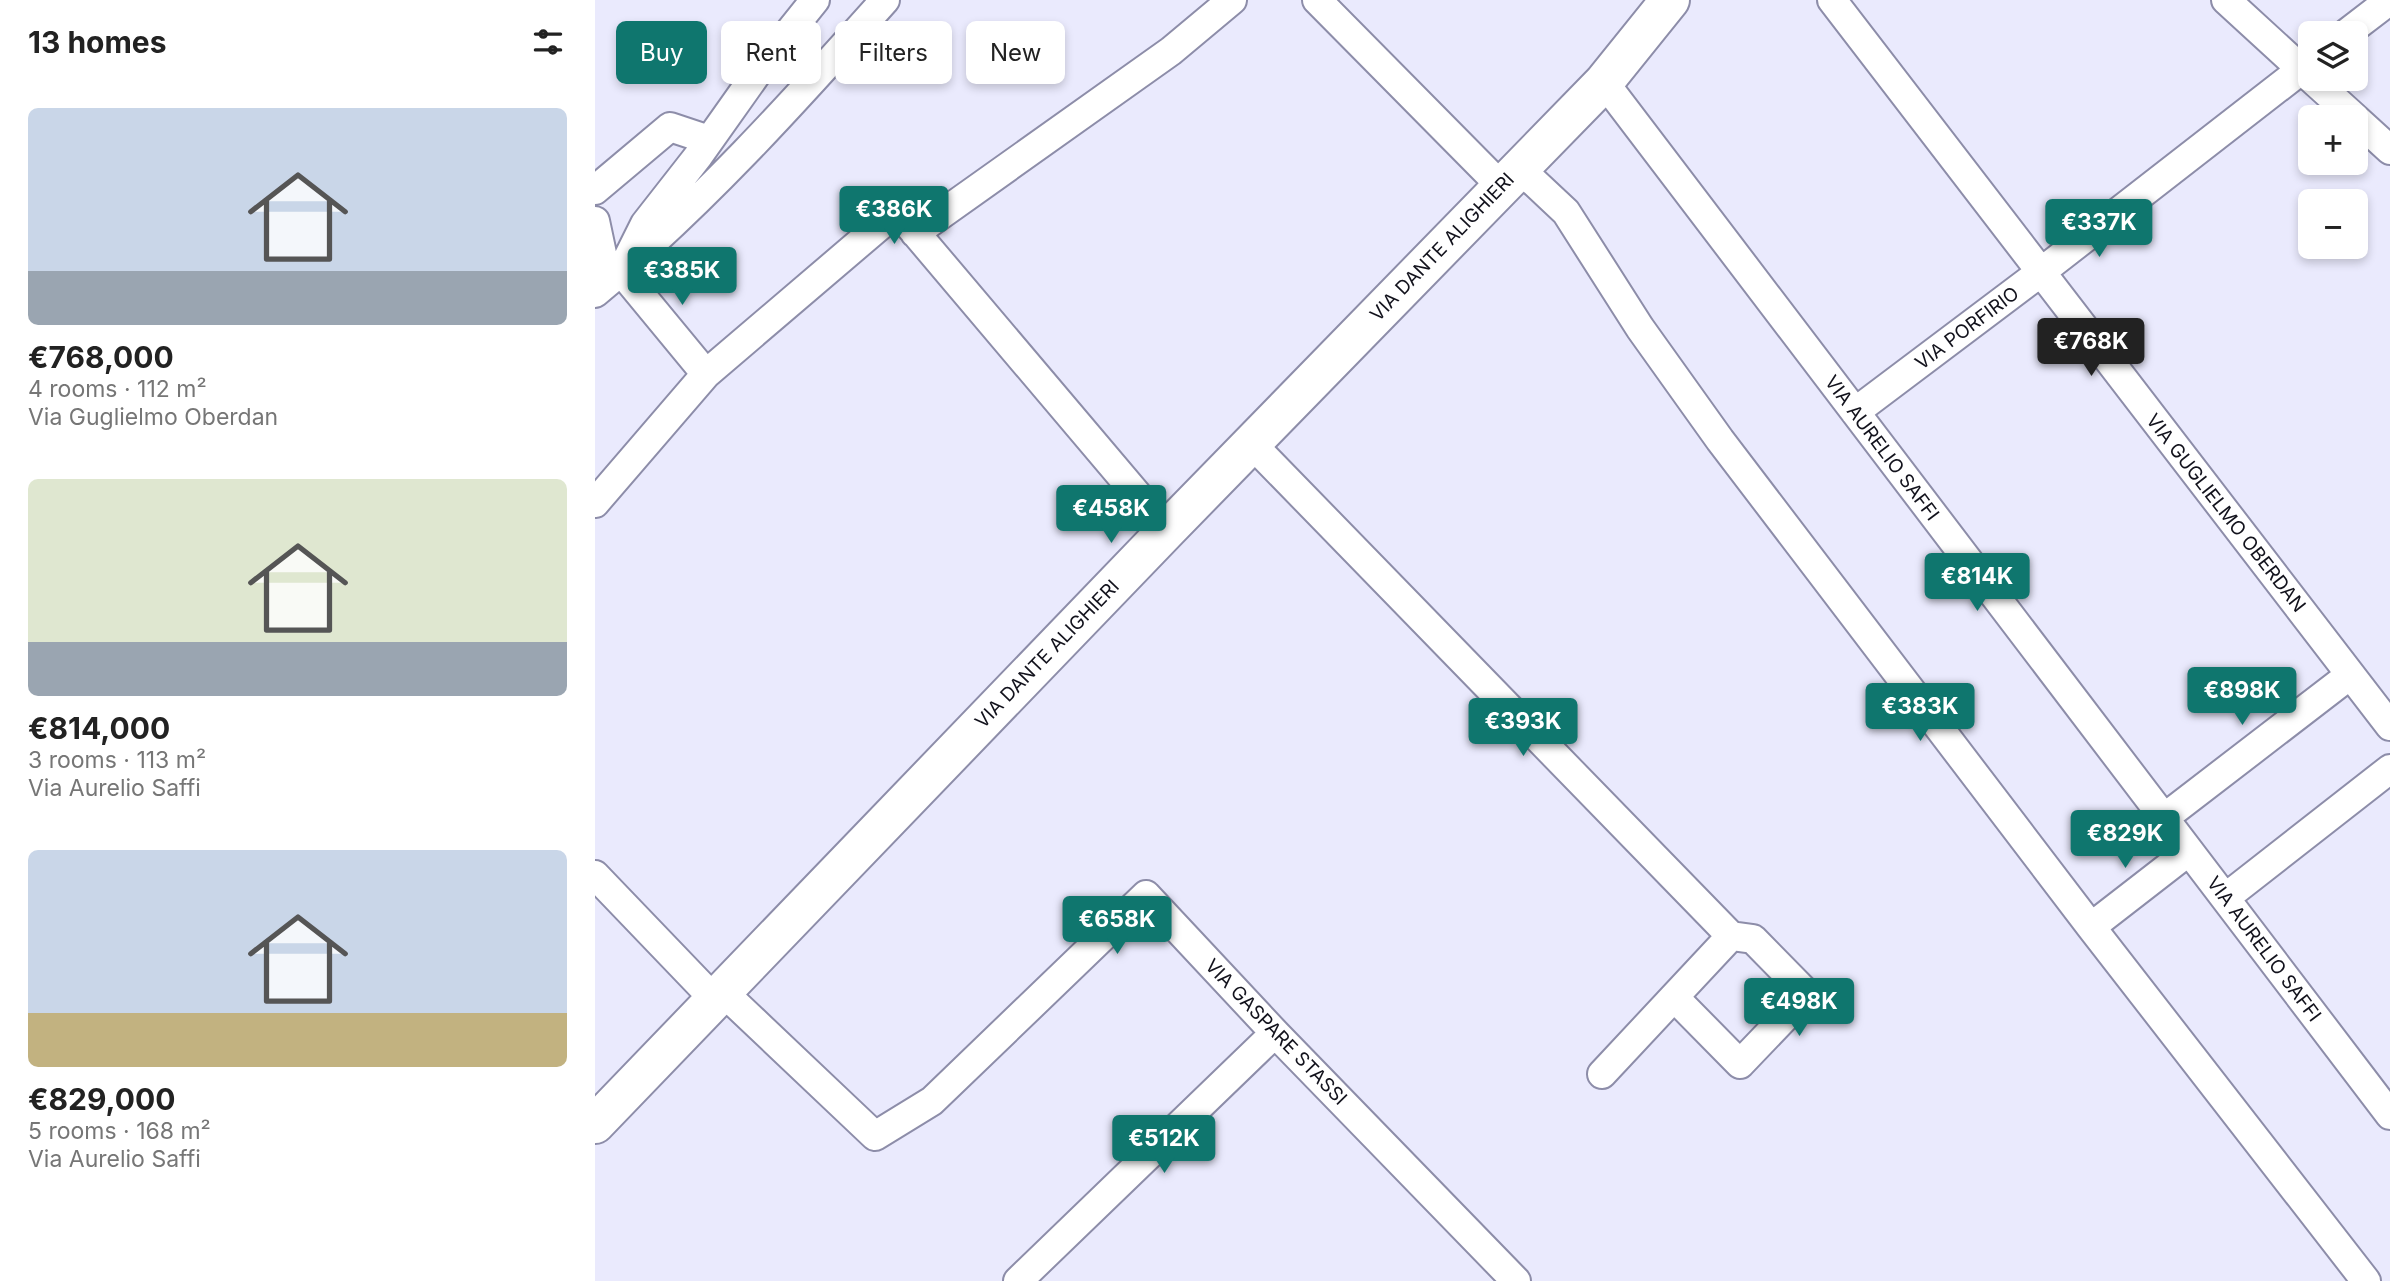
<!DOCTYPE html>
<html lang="en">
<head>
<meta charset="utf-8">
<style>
  body { margin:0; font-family:Inter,sans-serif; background:#f6f6f6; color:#222; height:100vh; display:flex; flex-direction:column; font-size:26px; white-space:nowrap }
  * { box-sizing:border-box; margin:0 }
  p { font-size:23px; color:#767676 }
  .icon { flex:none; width:38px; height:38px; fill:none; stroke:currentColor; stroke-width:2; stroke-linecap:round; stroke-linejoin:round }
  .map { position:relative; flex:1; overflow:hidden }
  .side { display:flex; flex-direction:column; background:#fff; width:595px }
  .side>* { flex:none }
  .banner { position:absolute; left:21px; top:21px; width:665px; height:63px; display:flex; gap:14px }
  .tools { position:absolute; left:1703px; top:21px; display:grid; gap:14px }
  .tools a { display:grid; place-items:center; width:70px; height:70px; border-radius:10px; background:#fff; box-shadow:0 4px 10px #0003; font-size:35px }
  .price { position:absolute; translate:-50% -60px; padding:0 16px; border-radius:7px; background:#0f766e; color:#fff; font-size:23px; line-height:46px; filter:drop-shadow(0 2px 4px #0008) }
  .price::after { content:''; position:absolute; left:50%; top:42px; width:21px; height:16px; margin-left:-10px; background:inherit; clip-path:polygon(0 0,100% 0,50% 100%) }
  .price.current { background:#222; color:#fff }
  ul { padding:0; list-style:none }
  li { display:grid; align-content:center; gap:14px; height:371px; padding:0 28px }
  li span { display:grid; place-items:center; height:217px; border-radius:10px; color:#555 }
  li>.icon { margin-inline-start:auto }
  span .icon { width:126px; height:126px; fill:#fffc; stroke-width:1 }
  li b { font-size:30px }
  h2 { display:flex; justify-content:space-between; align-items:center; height:84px; padding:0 28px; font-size:30px }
  .pill { padding:0 24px; border-radius:10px; background:#fff; box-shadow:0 4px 10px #0003; font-size:24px; line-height:63px }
  .pill.current { background:#0f766e; color:#fff }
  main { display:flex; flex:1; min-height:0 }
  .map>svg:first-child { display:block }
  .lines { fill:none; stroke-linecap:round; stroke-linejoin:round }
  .minor-casing { stroke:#8d8da9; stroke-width:32 }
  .secondary-casing { stroke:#8d8da9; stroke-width:42 }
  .minor { stroke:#fff; stroke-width:28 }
  .secondary { stroke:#fff; stroke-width:38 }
  .labels { text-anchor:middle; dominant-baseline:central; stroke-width:5; stroke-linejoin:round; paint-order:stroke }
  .street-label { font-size:19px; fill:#12121c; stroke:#fff }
</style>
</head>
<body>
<main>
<section class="side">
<h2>13 homes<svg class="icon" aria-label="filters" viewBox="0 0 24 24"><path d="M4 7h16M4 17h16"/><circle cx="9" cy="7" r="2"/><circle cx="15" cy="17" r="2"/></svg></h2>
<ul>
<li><span style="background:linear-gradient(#c9d6e8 75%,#9aa5b1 0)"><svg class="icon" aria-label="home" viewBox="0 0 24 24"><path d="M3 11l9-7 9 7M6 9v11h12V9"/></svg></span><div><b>€768,000</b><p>4 rooms · 112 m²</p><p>Via Guglielmo Oberdan</p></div></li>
<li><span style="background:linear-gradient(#dfe7d0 75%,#9aa5b1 0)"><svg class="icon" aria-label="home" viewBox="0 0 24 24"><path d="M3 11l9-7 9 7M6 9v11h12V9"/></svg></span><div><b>€814,000</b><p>3 rooms · 113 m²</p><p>Via Aurelio Saffi</p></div></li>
<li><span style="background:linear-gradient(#c9d6e8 75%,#c2b280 0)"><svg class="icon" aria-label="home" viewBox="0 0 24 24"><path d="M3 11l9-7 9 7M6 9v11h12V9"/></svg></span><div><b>€829,000</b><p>5 rooms · 168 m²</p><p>Via Aurelio Saffi</p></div></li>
</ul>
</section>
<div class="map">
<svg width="1795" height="1281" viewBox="0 0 1795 1281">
  <rect width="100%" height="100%" fill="#eaeafd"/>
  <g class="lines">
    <g class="minor-casing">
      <path id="minor" d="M722 0 906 186
        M1237 0 1795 726
        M1631 0 1715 77
        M1752 33 1795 0
        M1717 79 1759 117
        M1009 82 1795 1115
        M1760 118 1795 150
        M924 168 971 212 1045 328 1125 440 1496 927 1771 1281
        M0 190 75 127 114 140
        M0 221 13 282
        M320 233 576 51 637 0
        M33 258 50 224 104 155 167 66 220 0
        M26 271 111 374
        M0 293C106 205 198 103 290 0
        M1260 412 1446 272 1715 63
        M656 443 1136 936 1007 1074
        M0 503 111 374 302 211 572 530
        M1569 818 1755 675
        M0 875 119 999
        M1630 898 1795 769
        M1496 927 1594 851
        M127 991 280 1136 337 1101 551 895 680 1033 921 1281
        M1080 998 1145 1064 1212 994 1158 939 1136 936
        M423 1281 680 1033"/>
    </g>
    <g class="secondary-casing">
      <path id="secondary" d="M0 1124 572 530 1009 82 1075 0"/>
    </g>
    <use href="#minor" class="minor"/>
    <use href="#secondary" class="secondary"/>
  </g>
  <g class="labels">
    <g class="street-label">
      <text transform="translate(847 247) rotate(-46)">VIA DANTE ALIGHIERI</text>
      <text transform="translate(1372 328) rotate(-37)">VIA PORFIRIO</text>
      <text transform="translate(1287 448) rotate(53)">VIA AURELIO SAFFI</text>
      <text transform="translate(1631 513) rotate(52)">VIA GUGLIELMO OBERDAN</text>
      <text transform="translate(452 654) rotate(-46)">VIA DANTE ALIGHIERI</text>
      <text transform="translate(1669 949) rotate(53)">VIA AURELIO SAFFI</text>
      <text transform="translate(681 1032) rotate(46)">VIA GASPARE STASSI</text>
    </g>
  </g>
</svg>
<div class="tools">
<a><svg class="icon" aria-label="layers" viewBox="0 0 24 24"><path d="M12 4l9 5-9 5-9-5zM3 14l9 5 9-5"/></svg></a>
<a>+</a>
<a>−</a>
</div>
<b class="price" style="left:299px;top:246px">€386K</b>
<b class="price" style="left:1504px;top:259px">€337K</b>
<b class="price" style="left:87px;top:307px">€385K</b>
<b class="price current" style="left:1496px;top:378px">€768K</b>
<b class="price" style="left:516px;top:545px">€458K</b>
<b class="price" style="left:1382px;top:613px">€814K</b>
<b class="price" style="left:1647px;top:727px">€898K</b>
<b class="price" style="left:1325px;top:743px">€383K</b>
<b class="price" style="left:928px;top:758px">€393K</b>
<b class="price" style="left:1530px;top:870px">€829K</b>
<b class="price" style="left:522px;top:956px">€658K</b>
<b class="price" style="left:1204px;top:1038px">€498K</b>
<b class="price" style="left:569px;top:1175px">€512K</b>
<div class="banner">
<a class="pill current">Buy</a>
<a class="pill">Rent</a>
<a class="pill">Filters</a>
<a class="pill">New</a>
</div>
</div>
</main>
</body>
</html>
